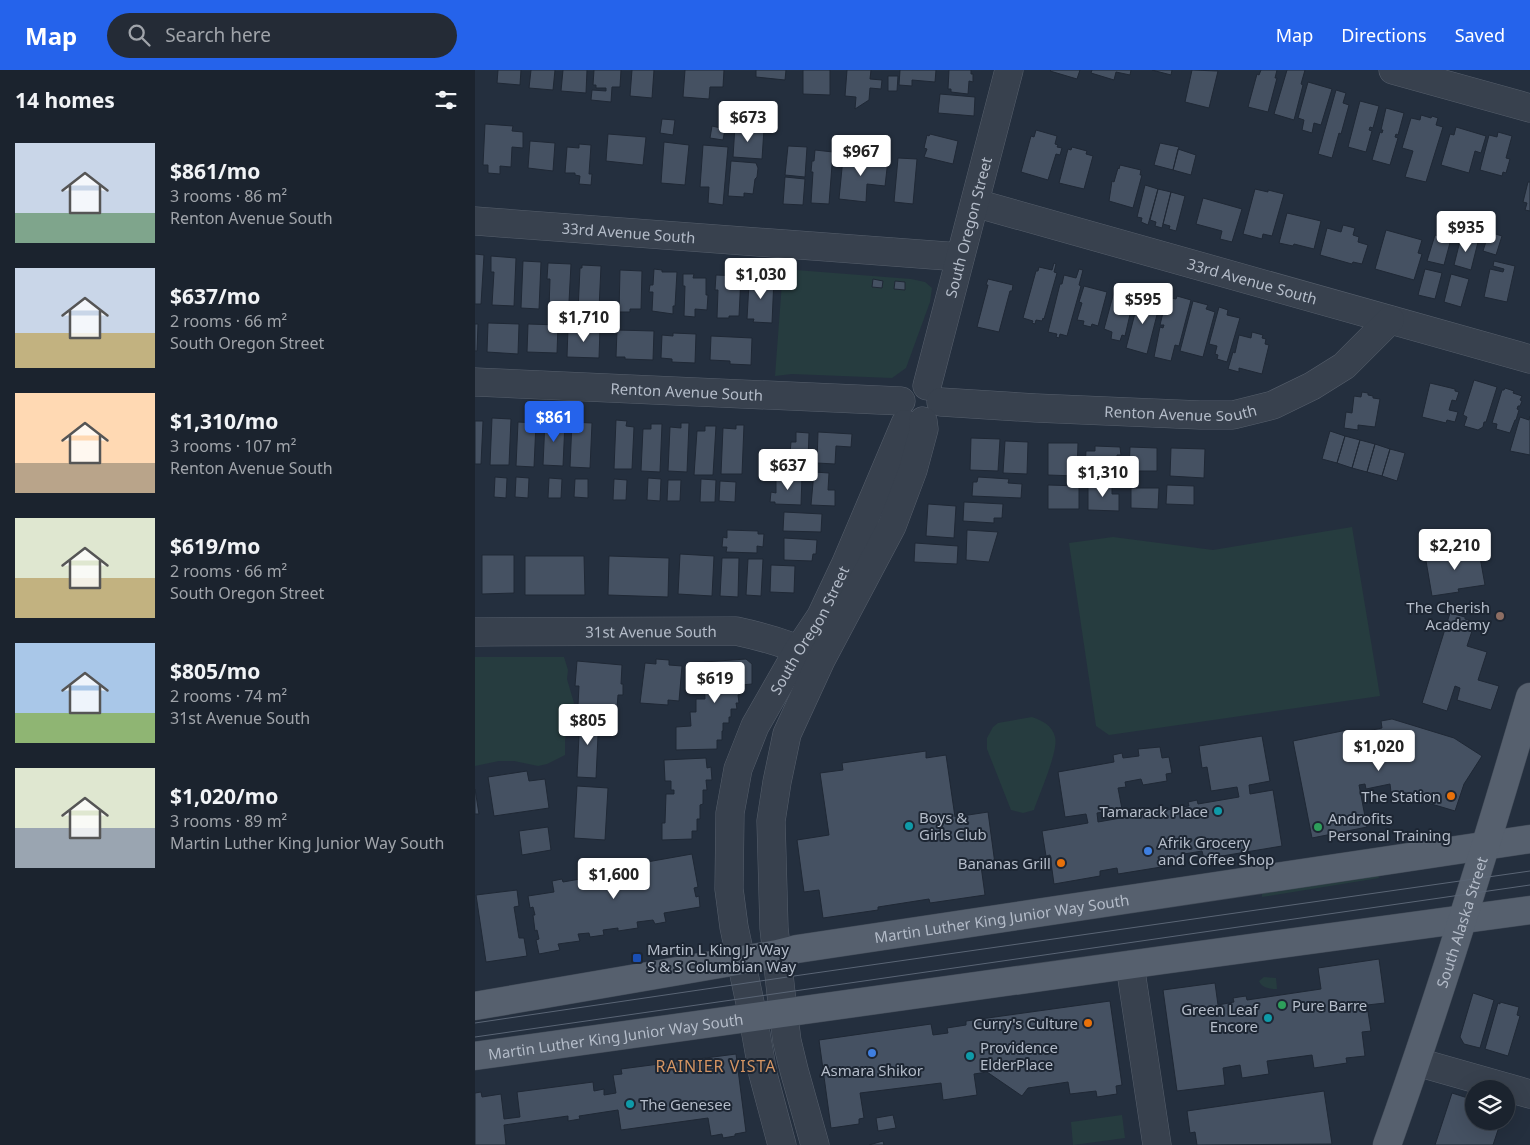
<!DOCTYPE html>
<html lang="en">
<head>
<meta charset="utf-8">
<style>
  body { margin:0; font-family:"Noto Sans",sans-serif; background:#242b36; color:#f1f3f6; height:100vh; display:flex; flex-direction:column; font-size:19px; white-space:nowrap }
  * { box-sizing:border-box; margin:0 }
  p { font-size:16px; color:#a0a4aa }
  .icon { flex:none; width:28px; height:28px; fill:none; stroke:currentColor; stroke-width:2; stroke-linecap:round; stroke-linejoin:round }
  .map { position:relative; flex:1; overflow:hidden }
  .drawer { display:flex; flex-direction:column; background:#1b232e; width:475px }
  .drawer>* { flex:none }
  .controls { position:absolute; left:990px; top:1010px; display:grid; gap:10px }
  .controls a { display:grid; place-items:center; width:50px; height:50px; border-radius:50%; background:#1b232e; box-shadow:0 5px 20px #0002,0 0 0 1px #39404a; font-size:25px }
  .price { position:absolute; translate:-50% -42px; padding:0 11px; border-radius:5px; background:#fff; color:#222; font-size:16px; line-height:32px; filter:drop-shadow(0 1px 2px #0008) }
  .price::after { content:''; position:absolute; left:50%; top:30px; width:15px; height:11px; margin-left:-8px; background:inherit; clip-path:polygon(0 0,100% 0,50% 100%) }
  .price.active { background:#2563eb; color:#fff }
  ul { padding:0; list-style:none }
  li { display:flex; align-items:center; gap:15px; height:125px; padding:0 15px }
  li span { display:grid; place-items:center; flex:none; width:140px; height:100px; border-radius:0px; color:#555 }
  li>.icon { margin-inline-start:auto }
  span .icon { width:60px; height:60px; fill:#fffc; stroke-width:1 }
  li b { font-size:21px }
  h2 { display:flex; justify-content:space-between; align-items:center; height:60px; padding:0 15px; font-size:21px }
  header { display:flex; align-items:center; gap:30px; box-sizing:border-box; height:70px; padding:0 25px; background:#2563eb; color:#fff }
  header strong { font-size:24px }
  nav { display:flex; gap:28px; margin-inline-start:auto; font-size:18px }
  .search { width:350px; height:45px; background:#242b36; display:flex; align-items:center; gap:12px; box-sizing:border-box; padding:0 18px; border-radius:28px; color:#a0a4aa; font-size:19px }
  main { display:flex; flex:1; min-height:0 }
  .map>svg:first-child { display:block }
  .green { fill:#263c3f }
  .building { fill:#455162; stroke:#1f2835 }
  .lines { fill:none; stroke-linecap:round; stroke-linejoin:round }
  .minor-casing { stroke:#565f6c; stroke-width:29 }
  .major-casing { stroke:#414a57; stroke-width:29 }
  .minor { stroke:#38414e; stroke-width:28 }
  .major { stroke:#56606e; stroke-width:28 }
  .tram { stroke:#5a6575; stroke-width:1 }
  .education-dot { fill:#8d6e63; stroke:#1d2633; stroke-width:2 }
  .food-dot { fill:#e8710a; stroke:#1d2633; stroke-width:2 }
  .culture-dot { fill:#0f9aa8; stroke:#1d2633; stroke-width:2 }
  .leisure-dot { fill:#2e9e5b; stroke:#1d2633; stroke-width:2 }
  .shop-dot { fill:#3f7fe0; stroke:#1d2633; stroke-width:2 }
  .transit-dot { fill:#1a4fb4; stroke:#1d2633; stroke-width:2 }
  .labels { text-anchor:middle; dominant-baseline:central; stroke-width:4; stroke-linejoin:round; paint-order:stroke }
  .street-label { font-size:15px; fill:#b4bcc9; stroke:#1d2633 }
  .poi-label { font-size:15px; fill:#b4bcc9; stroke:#1d2633; text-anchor:start }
  .neighbourhood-label { font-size:16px; letter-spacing:1px; fill:#d59563; stroke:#1d2633 }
</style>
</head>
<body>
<header>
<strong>Map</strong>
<div class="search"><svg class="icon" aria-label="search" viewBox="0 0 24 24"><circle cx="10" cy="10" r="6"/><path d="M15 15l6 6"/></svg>Search here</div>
<nav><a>Map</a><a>Directions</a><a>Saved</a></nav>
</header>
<main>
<section class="drawer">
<h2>14 homes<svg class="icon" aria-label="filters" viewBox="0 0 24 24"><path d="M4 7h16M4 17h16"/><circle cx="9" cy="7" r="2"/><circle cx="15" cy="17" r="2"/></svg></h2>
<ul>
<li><span style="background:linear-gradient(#c9d6e8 70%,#7fa58c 0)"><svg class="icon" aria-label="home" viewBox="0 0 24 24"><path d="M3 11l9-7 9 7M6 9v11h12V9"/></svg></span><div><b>$861/mo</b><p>3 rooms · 86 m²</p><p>Renton Avenue South</p></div></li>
<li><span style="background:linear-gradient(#c9d6e8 65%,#c2b280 0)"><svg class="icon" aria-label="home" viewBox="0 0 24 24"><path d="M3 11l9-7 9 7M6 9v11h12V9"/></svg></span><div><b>$637/mo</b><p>2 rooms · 66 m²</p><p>South Oregon Street</p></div></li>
<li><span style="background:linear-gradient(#ffd9b3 70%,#b9a48a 0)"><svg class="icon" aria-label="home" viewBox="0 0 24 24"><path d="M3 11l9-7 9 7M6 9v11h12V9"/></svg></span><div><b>$1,310/mo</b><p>3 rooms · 107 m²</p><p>Renton Avenue South</p></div></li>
<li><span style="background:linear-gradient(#dfe7d0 60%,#c2b280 0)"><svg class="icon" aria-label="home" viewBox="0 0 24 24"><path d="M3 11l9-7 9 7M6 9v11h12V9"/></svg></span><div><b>$619/mo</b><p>2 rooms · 66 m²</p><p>South Oregon Street</p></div></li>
<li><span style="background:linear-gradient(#a9c7e8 70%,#8fb573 0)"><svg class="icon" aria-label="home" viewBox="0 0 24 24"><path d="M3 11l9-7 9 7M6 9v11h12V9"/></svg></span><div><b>$805/mo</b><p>2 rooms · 74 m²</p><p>31st Avenue South</p></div></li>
<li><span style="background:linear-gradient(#dfe7d0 60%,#9aa5b1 0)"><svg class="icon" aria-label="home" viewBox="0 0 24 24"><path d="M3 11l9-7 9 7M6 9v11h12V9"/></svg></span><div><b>$1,020/mo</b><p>3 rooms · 89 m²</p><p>Martin Luther King Junior Way South</p></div></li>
</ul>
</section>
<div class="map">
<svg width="1055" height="1075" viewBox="0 0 1055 1075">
  <rect width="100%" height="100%" fill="#242f3e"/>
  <path class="green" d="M308 199 436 209 450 212 457 218 455 232 431 298 417 308 317 304 300 306Z
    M877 457 905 626 634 665 621 656 594 473 638 467 738 480Z
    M0 587H89L93 600 92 609 99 633 90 670V685L72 694 63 696 39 691H24L0 696Z
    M557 647C568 651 577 655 580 667 584 680 564 725 559 740L548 743 536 740 512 679V668L518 657 523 653Z
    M903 804 904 808 787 827V823Z
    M789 907 801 908 802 919C795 919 787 918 784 911Z
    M647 1045 650 1068 598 1075 596 1052Z"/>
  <path class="building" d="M23 0H46L45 15 22 13Z
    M56 0H80L78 20 54 18Z
    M88 0H112L111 23 86 21Z
    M119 0H146L145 17H137L136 32 116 30 117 20 131 21V18H121V15H118Z
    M157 0H179L177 28 155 26Z
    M210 0H249L248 17H235L234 29 208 27Z
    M281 0H311L310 10 281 7Z
    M328 0H355V25L328 24Z
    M372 0H396L395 9 407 10 406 19 395 18 394 30 380 39 381 27 370 26Z
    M425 0H461L460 12 437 10V16L424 15Z
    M474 0H496V4H498V12L494 11 493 24 476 22V19H473Z
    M576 0H605L602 9 575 1Z
    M617 0H656L655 5 641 2 639 10 616 3Z
    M677 0H697L696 5Z
    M717 0 743 1 734 38 710 32Z
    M786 0H802L800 8H802L793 42 773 37 782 4 784 5Z
    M812 0H830L826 14 828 15 819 50 799 44Z
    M413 6H423L422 21H413Z
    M833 12 857 19 846 55 839 53 837 63 827 60 829 50 823 48Z
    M861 20 871 23 868 33 874 35 866 64 864 63 857 88 843 84Z
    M465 24 500 27 499 46 463 43Z
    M885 31 904 36 898 58 895 57 894 60 897 61 891 82 873 77Z
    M911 38 929 43 923 65 921 64 920 67 923 68 915 95 897 90 905 62 907 63 908 60H906Z
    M946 45 956 48 957 46 963 48 961 55 968 57 951 112 930 107 938 81 927 78 936 48 945 50Z
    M187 49 200 50 198 65 185 63Z
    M10 54 38 56 37 61 48 62V78L37 77 36 97 25 96V104L13 103V95H8Z
    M237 56 250 59 248 70 235 68Z
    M260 56 289 59 287 89 258 87Z
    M981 57 1011 66 1006 83 1000 81 994 103 966 95 975 64 979 65Z
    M561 60 582 66 580 74 583 75 582 77 587 78 585 85 581 84 573 110 546 102 556 66 559 67Z
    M1023 62 1037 66 1031 88 1035 89 1031 103 1028 102 1027 106 1005 100 1014 65 1022 67Z
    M133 64 171 67 168 95 131 91Z
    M455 64 483 71 478 94 449 87 452 79 449 78 452 65 454 66Z
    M55 71 80 73 78 101 53 98Z
    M189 72 214 75 210 115 186 113Z
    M685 73 704 77 698 100 679 95Z
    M104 74 116 75 114 104H117L116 115 104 114 105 106 100 105V103H90L92 77 104 78Z
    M228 75 253 77 248 135 233 133 234 117H225Z
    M313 76 332 77 330 107 310 105Z
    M597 77 612 81 611 84 618 86 609 119 584 113 593 79 596 80Z
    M703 79 721 85 716 105 698 100Z
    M340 80 358 82 354 134 336 133 338 102H336L337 91H339Z
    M388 87 413 90 410 116 392 114 391 132 364 129 368 88 388 90Z
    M423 88 442 89 438 134 419 132Z
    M256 91 281 93 283 98 282 107 280 109 278 124 269 123V127L253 126Z
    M645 95 666 100 665 105H667L658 138 634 131 637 111 639 112 643 98 644 99Z
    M310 107 330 109 328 135 308 134Z
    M1053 112H1055V141L1050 140 1052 133 1048 132Z
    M670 115 683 119 673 155 666 152 667 148 662 147Z
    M683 119 696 122 687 158 680 156 681 152 675 150Z
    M780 119 793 122V120L809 124 797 166 788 164 787 169 768 164Z
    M696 122 710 126 701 161 694 159 695 156 688 154Z
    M728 128 767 139 757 172 745 169 747 161 721 154Z
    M812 143 846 151 839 179 819 174 818 176 804 173Z
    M868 155 880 158 878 165 884 167 883 172 893 175 887 194 878 192 877 194 845 185 852 158 866 162Z
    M911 160 947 170 943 183 947 184 939 210 900 199Z
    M1014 162 1027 166 1021 185 1008 181Z
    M960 165 976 169 969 195 952 191Z
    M986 167 1003 172 996 200 979 195Z
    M0 184 9 185 6 234H0Z
    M16 186 41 188 39 236 17 235 19 202H16Z
    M48 191 66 192 64 239 46 238Z
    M1019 191 1040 196 1032 232 1009 227 1015 199 1028 202 1029 199 1018 196Z
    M73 193 96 194 94 232H86V239L74 238 75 209H72Z
    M579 193 581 194 579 202 582 203 569 249 568 248 567 251 561 250 560 254 557 253 558 251 548 248 561 201H563L564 197 577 200Z
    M107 195 126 196 124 239H119V242L103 241 105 198H107Z
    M179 199 187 200V202H202L200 236H198V244L177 241 178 222H174L175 215H178Z
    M604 199 608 200 604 215 606 216 592 266 585 264 584 268 581 267 582 264 573 262 585 214H587L589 205 601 208Z
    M950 199 967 203 960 229 943 225Z
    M145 200 167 201 166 239H155V242H144Z
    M208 204H219L218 208H231V225H233L232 240 220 239V247L209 246 210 216H208Z
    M976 204 994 209 986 237 969 232Z
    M241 205 266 206 264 246H254V248H242L243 220H240Z
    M281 207 299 208 297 253 278 252 279 249H272L274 213H280Z
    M398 209 408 211 407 218 397 217Z
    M513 209 538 215 537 221H535L524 262 502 257 513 215H511Z
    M420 211 430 212V220L419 219Z
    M609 216 632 222 623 256 617 254 616 257 608 255 609 251 602 250 607 233 604 232Z
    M641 218 660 223 650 266 647 265 645 271 636 269 637 262 629 259 639 222H640Z
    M665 224 676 227 675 230 685 233 672 284 651 278Z
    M702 226 716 230 704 276 700 275 696 291 679 287 685 257 688 258 689 255H685L691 230 695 231 696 228 701 229Z
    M718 231 733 235 731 239 740 242 728 287 705 281Z
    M744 237 753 240 752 245 765 248 752 292 742 289 743 285 740 284 742 276 734 274Z
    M13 253 44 254 43 284 12 282Z
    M0 254H3L2 281H0Z
    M53 254 83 255 82 283 52 282Z
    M93 258 125 259 124 288 92 287Z
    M142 260 179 261 178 290 150 289V287H141Z
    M777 262 788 265 787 268 791 269 790 274 794 275 787 304 764 298V302L753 299 758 282 760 283 764 265 776 268Z
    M198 263 221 264 220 293 197 292V289L186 288 187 265 198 266Z
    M236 266 277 268 276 295 255 294V291L235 290Z
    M999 310 1022 317 1011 352H1009L1008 357 1003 360 989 356 992 347 988 345Z
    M955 313 980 319V321L984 322 981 331 977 330 974 340 983 342 980 352 972 350 971 353 947 347Z
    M1030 318 1039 321 1038 323 1047 326 1045 330 1047 331 1045 336H1043L1042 339 1044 340 1041 350H1040L1035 363 1021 359 1022 354 1017 353 1027 320H1029Z
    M887 322 893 323V325L898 326V328L905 329 900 357 883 355V360L869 358 871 342 877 343 879 326 886 327Z
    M1055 346V385L1035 381 1045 347 1054 350Z
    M17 348 36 349 34 395H15Z
    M141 350 152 351 151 356 159 357 157 399H139Z
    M0 351H8L6 394H0Z
    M70 351 90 352 88 396 68 395Z
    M43 352 61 353 59 397 41 396Z
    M97 352 117 353 115 398 95 397Z
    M206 353H214L212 402 193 401 195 357 206 358Z
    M176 354H187L185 402 166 401 168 359H176Z
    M261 355H269L267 404H246L248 358 261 359Z
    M230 356H241L238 405H219L222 361H230Z
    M855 361 870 366 862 393 847 389Z
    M321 362 334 363 333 390 328 389 327 398 315 397V393H311L312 384H315L316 372H321Z
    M343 362 377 364 376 377 361 376 360 394 342 393Z
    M870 366 885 370 877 398 862 393Z
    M496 368 525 369 523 401 495 400Z
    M885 370 900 374 892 402 877 398Z
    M530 371 553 372 552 404 528 403Z
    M573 373H603L602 406 573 405Z
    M900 374 915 379 907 406 892 402Z
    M620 376 645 377 646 385H642V399H610L611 381H620Z
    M655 377 682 378V401H654Z
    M696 378 730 379 729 408 695 406Z
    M915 379 930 383 922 411 907 406Z
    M339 402 354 403 353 420H360V436L336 435Z
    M314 405 327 406 326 435 300 434V432H295L296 422 301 423V409L314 410Z
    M20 407 32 408 31 428 19 427Z
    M41 407 54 408 53 428 40 427Z
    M503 407 534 409 533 413 547 414 546 428 497 426 498 412H502Z
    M74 408 87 409 86 428H73Z
    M173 408 186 409 185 431 172 430Z
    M100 409H113V428L99 427Z
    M139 409 152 410 151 430H138Z
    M226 409 241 410 240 432H225Z
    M193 410H206L205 431H192Z
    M245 411 261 412 260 432 244 431Z
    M573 415 604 416V439H573Z
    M613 415H637V424H644V441L613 440Z
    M692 415 719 416V435L691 434Z
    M656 418H684L683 439 656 438Z
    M489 432 528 434 527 448H519V453L488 451Z
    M453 434 481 436 479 468 451 466Z
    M309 442 347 444 346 462 308 461Z
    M252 460 283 461V464H289L288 477 282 476V483L251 482 252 477H247L248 467 252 468Z
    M492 460 523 462 514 492 491 490Z
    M309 468 342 470 341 484H338L337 491 309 490Z
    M440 473 483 476 482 494 439 492Z
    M1003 476 1010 515 983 519 984 522 957 526 950 485Z
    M205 484 239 486 237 526 203 524Z
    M7 485H39V523L7 524Z
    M50 486H109L110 525H50Z
    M134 486 194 488 193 527 133 525Z
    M247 488H264L263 527 245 526Z
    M273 489H288L286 526 271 525Z
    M296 495 320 496 319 523 295 522Z
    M975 543 990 547V549L1000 552 992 576 1012 582 1003 610 1024 616 1016 640 982 630 985 618 980 616 972 641 947 633Z
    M181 589 194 590V595L207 596 204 631 193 630V635L165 633 170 593 181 594Z
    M271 589 277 594V614L266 615V624L263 625 264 633H261L262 639H256V647H254V653H248V661H247V670H242V679L201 680V657L216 656 215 642H221V629H230L229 592Z
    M102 591 147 595 146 614H148V625H143L142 638 103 635 104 616H100Z
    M105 645H124L121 708 102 707Z
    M917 649 979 668 1007 686 989 714 980 741 916 722 915 714 891 719 890 714 884 715 892 757 837 768 818 671 872 660 873 665 907 658 906 651Z
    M787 666 795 711 774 715 775 724 798 720 807 776 729 789 727 781 709 784 711 793 643 804 642 798 625 801V806L579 814 575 785 571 786 567 761 613 753 611 744 590 747 583 702 639 692 638 685 647 683 648 688 664 686 663 679 685 677 687 688 694 687 697 703 691 704 692 711 668 715 666 709 650 712 651 717 643 718 647 739 622 743 623 752 714 736 713 732 722 730 723 734 764 727 762 717 736 721 732 697 727 698 724 676Z
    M451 681V688L471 685 480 747 513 742 520 794 506 796 510 825 455 833 454 829 403 837V840L348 848 344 820 329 822 322 770 354 765 345 703 368 700 367 693Z
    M231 688 232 698 236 697 237 710H231L232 720H228V734L225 735V749H222V761H217V769L187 770V753H190L191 724H199V720H196V711H190L189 690Z
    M52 701 54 711 70 709 74 738 19 746 13 707Z
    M102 716 133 718 130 770 99 768Z
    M0 719 4 744H0Z
    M73 757 76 780 47 785 44 761Z
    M217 784 223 817 219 818 221 827 224 826 225 837 189 843 191 852 180 854 178 850 162 852 163 858 143 861V858L128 860 129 865 115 867 114 863 103 864 105 871 83 874 85 880 64 884 61 870 64 869 62 860 60 861 58 845H60L58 837 55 838 53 826 79 822 77 811 87 809 88 812 111 808 110 803Z
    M42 820 44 836 39 837 44 868H49L52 886 11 892 1 825Z
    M904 889 910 933 892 935 896 961 887 962 890 986 871 988 872 993 839 998 837 985 792 991 794 1004 767 1008 765 995 748 998 750 1015 702 1021 688 920 740 913 743 935 759 932 758 928 764 927 771 926 772 930 846 919 843 898Z
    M998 923 1019 930 1005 978 989 974 985 967Z
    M635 931 647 1015 641 1016 642 1024 622 1027 621 1021 595 1024 593 1012 553 1018 547 1026 512 1002 499 1004 502 1025 468 1030 466 1013 385 1023 389 1048 384 1049V1054L356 1058 344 970 456 954 458 965 473 963 472 958 491 955V951Z
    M1025 932 1044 937 1042 945 1045 946 1033 986 1010 979 1023 933 1025 934Z
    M261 984 271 1062 260 1064V1066L248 1068 247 1064 236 1066 233 1048 146 1060 143 1040 104 1046 105 1049 93 1051V1046L29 1055 31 1075H0V1023L6 1022 7 1027 26 1024 29 1049 45 1047 42 1022 118 1012 119 1021 129 1019V1025L141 1023 138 1005 147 1004 146 999Z
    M849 1021 857 1074 722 1075 720 1062 715 1063 712 1041Z
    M977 1023 999 1030V1051H1026L1018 1075H960Z
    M418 1045 421 1058 403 1061 401 1048Z
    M408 1071 409 1075H394Z"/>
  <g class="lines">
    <g class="minor-casing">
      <g id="minor">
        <path d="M918 0 1055 38"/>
        <path id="s1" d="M500 133 1055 289"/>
        <path id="s2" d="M0 151 485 187"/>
        <path id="s3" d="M0 312 426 331"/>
        <path id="s4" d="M452 316 534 0"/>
        <path id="s5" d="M466 332 561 338 725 345H758L798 335 837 316 869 296 915 250"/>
        <path id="s6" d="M0 562 261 561C289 567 315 574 340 587"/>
        <path d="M655 895 682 1075"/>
        <path d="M942 992 1055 1024"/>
        <path id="s7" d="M307 1075 288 1004 278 947 259 857 254 819 255 743 263 699 280 656 324 579 346 546 371 493 430 354"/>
        <path d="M340 1075 319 1000 312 971 306 923 299 858 296 751 302 712 312 664 346 590 417 456 438 400 449 359 448 351"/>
      </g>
    </g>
    <g class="major-casing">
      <g id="major">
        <path id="s8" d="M0 936 302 884 322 879 1055 769"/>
        <path id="s9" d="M0 986 688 890 1055 840"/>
        <path id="s10" d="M912 1075C965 927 1011 777 1055 627"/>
      </g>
    </g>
    <use href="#minor" class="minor"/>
    <use href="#major" class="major"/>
    <path class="tram" d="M0 953 326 905 1055 801
      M0 967 1055 815"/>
  </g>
  <circle class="education-dot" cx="1025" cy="546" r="5"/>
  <g class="food-dot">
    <circle cx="976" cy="726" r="5"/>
    <circle cx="586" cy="793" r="5"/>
    <circle cx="613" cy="953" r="5"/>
  </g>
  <g class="culture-dot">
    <circle cx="743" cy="741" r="5"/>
    <circle cx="434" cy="756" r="5"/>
    <circle cx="793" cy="948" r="5"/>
    <circle cx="495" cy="986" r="5"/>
    <circle cx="155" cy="1034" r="5"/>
  </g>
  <g class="leisure-dot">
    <circle cx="843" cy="757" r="5"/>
    <circle cx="807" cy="935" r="5"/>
  </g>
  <g class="shop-dot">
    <circle cx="673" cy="781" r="5"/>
    <circle cx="397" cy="983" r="5"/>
  </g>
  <rect class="transit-dot" x="157" y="883" width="10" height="10" rx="2.5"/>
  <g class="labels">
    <g class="street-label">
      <text stroke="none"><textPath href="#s4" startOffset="164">South Oregon Street</textPath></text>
      <text stroke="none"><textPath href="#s2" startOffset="154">33rd Avenue South</textPath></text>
      <text stroke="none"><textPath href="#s1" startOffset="288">33rd Avenue South</textPath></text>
      <text stroke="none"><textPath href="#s3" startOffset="212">Renton Avenue South</textPath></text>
      <text stroke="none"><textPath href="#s5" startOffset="240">Renton Avenue South</textPath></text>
      <text stroke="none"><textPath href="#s7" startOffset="539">South Oregon Street</textPath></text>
      <text stroke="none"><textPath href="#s6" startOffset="176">31st Avenue South</textPath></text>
      <text stroke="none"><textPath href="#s8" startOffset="534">Martin Luther King Junior Way South</textPath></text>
      <text stroke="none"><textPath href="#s10" startOffset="235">South Alaska Street</textPath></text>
      <text stroke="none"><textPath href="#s9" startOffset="142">Martin Luther King Junior Way South</textPath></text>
    </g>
    <g class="poi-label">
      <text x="1015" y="537" text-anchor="end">The Cherish<tspan x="1015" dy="17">Academy</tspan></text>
      <text x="966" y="726" text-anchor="end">The Station</text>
      <text x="733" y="741" text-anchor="end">Tamarack Place</text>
      <text x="444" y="747">Boys &amp;<tspan x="444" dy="17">Girls Club</tspan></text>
      <text x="853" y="748">Androfits<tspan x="853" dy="17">Personal Training</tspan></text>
      <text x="683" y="772">Afrik Grocery<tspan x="683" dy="17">and Coffee Shop</tspan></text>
      <text x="576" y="793" text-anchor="end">Bananas Grill</text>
      <text x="172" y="879">Martin L King Jr Way<tspan x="172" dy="17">S &amp; S Columbian Way</tspan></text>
      <text x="817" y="935">Pure Barre</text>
      <text x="783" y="939" text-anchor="end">Green Leaf<tspan x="783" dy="17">Encore</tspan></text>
      <text x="603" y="953" text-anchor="end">Curry's Culture</text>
      <text x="505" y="977">Providence<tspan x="505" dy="17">ElderPlace</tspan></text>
      <text x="397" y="1000" text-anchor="middle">Asmara Shikor</text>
      <text x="165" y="1034">The Genesee</text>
    </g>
    <g class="neighbourhood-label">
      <text x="241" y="996">RAINIER VISTA</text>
    </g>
  </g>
</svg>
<div class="controls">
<a><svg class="icon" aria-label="layers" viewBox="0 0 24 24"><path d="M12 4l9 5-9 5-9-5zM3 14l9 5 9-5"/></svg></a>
</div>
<b class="price" style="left:273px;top:73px">$673</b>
<b class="price" style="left:386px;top:107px">$967</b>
<b class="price" style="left:991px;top:183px">$935</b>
<b class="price" style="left:286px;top:230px">$1,030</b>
<b class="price" style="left:668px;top:255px">$595</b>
<b class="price" style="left:109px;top:273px">$1,710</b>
<b class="price active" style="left:79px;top:373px">$861</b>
<b class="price" style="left:313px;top:421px">$637</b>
<b class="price" style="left:628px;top:428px">$1,310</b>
<b class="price" style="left:980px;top:501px">$2,210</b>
<b class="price" style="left:240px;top:634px">$619</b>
<b class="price" style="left:113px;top:676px">$805</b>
<b class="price" style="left:904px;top:702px">$1,020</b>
<b class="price" style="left:139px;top:830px">$1,600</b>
</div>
</main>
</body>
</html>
